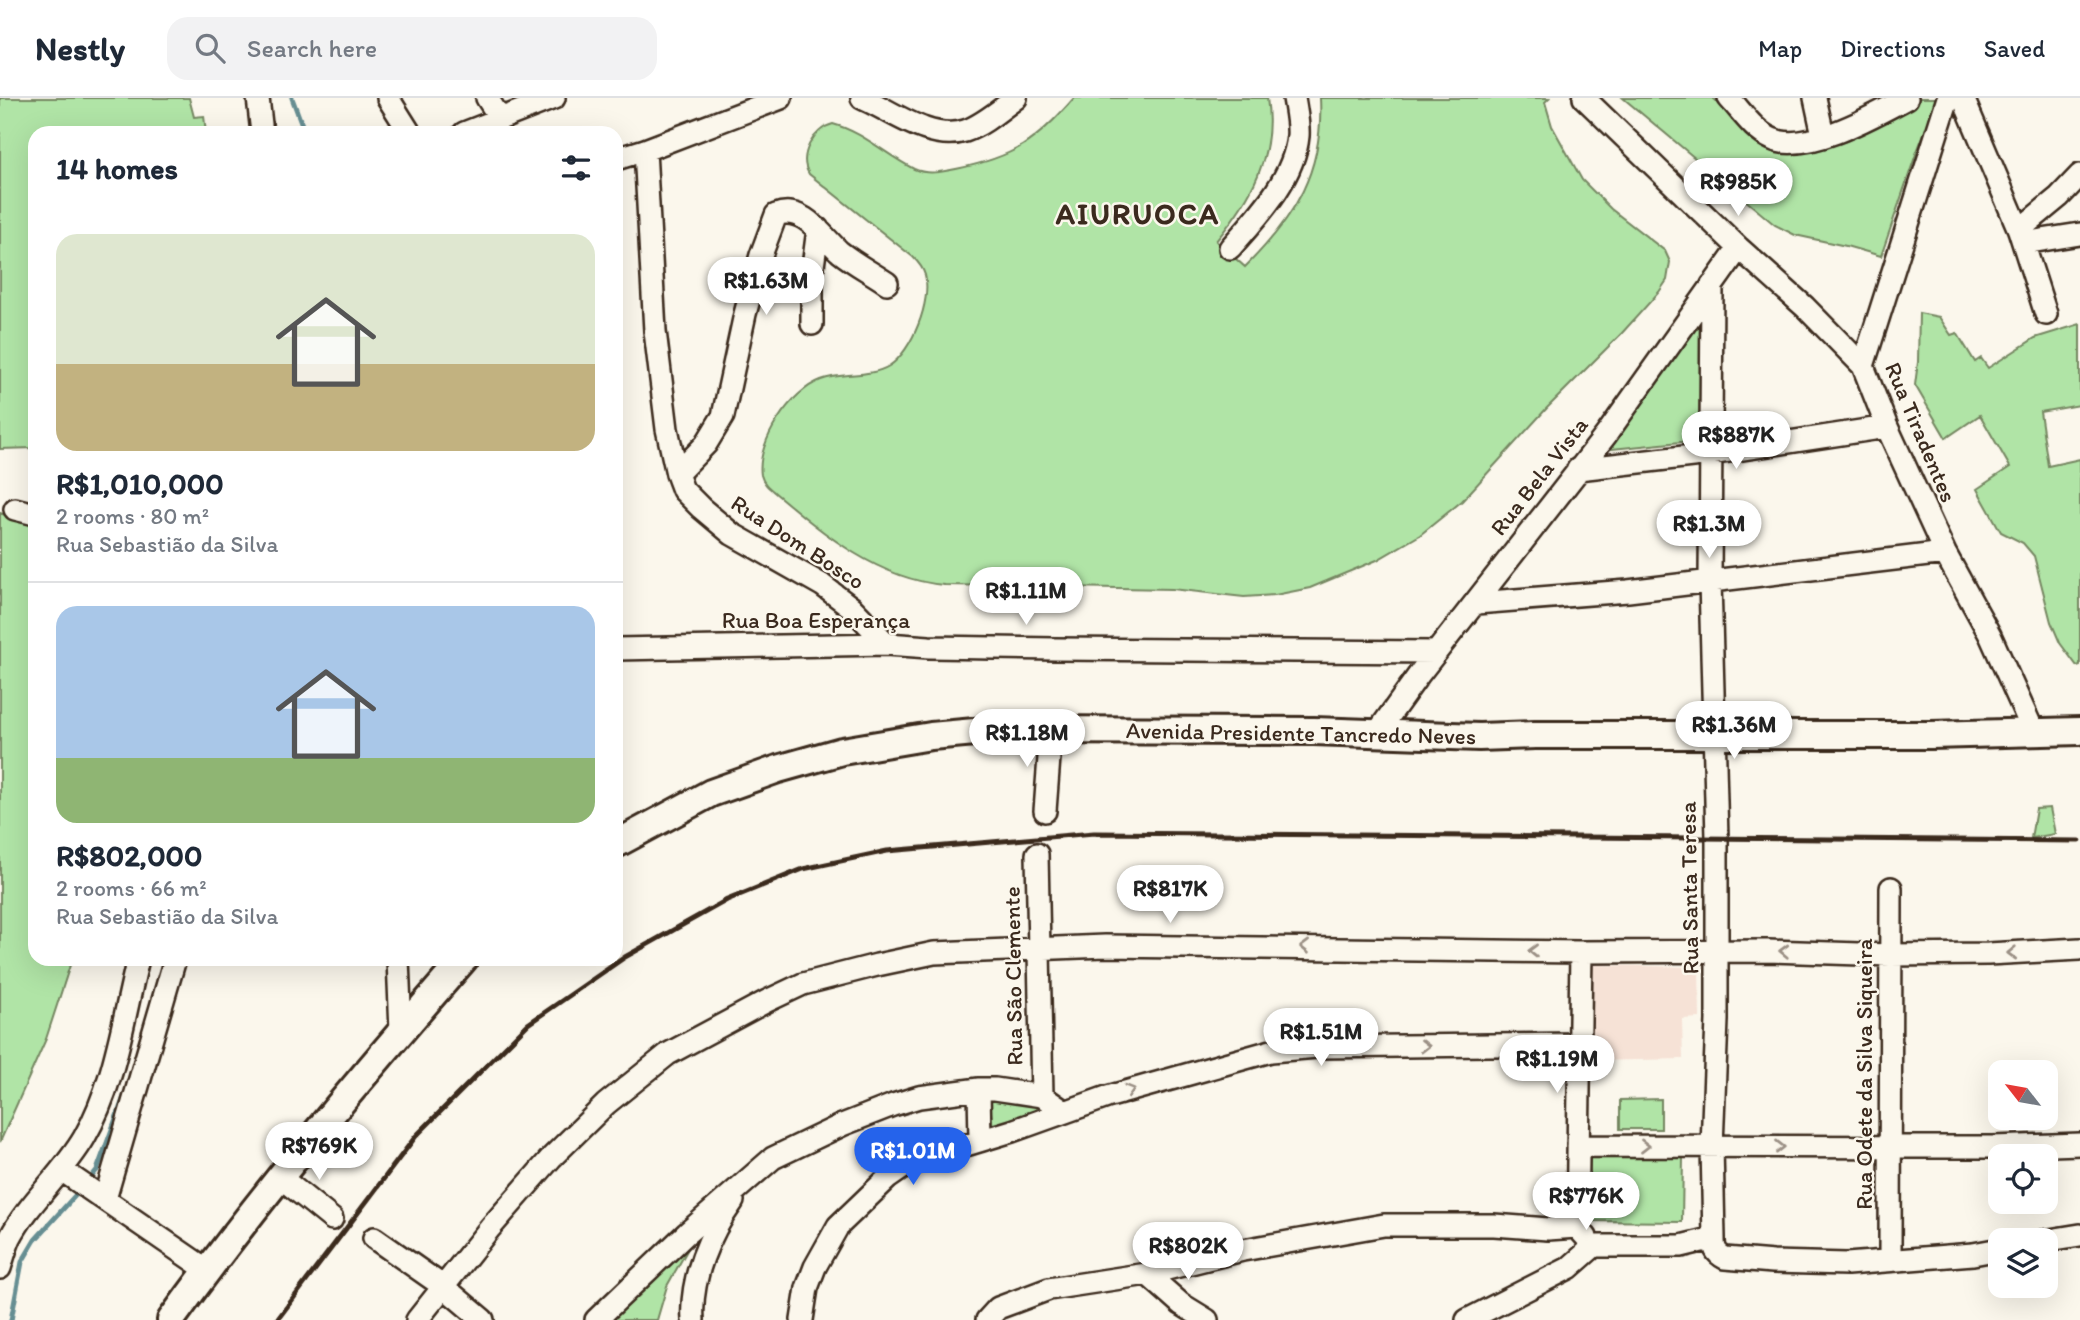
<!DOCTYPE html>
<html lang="en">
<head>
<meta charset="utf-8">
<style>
  body { margin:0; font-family:Itim,sans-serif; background:#f2f2f3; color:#1f2937; height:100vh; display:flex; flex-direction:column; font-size:26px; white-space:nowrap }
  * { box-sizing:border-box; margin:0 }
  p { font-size:23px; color:#747a83 }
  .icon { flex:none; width:38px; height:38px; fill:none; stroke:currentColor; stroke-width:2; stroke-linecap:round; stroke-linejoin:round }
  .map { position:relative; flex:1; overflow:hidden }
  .sheet { position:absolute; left:28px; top:28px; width:595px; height:840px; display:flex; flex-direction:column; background:#fff; border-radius:21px; box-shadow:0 7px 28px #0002 }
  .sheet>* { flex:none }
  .needle { width:46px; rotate:301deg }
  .buttons { position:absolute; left:1988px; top:962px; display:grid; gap:14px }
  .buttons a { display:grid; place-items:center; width:70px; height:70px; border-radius:14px; background:#fff; box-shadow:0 7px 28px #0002; font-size:35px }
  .price { position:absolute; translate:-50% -60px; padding:0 16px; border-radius:24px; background:#fff; color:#222; font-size:23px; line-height:46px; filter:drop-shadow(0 2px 4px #0008) }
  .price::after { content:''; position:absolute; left:50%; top:42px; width:21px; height:16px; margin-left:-10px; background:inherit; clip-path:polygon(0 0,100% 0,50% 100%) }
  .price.current { background:#2563eb; color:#fff }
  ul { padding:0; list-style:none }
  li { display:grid; align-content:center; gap:14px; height:371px; padding:0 28px }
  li+li { border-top:2px solid #e0e1e3 }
  li span { display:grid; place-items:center; height:217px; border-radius:21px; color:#555 }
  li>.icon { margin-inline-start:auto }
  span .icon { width:126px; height:126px; fill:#fffc; stroke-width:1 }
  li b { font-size:30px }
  h2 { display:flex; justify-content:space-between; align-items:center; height:84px; padding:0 28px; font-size:30px }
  header { display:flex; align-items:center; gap:42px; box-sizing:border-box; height:98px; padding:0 35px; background:#fff; border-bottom:2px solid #e0e1e3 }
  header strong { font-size:33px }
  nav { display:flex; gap:38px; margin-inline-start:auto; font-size:24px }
  .search { width:490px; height:63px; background:#f2f2f3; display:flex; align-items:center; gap:18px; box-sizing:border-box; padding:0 24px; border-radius:21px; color:#747a83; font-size:26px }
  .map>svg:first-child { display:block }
  .built { fill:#f6e2d6 }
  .green { fill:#b0e4a6; stroke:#768762; stroke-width:2 }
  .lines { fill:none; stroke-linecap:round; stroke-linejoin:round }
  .stream { stroke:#668e92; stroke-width:5 }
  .minor-casing { stroke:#3b2a1e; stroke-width:26 }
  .tertiary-casing { stroke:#3b2a1e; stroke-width:32 }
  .minor { stroke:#fbf7ec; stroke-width:21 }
  .tertiary { stroke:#fbf7ec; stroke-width:26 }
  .rail { stroke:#3b2a1e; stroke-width:5 }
  .oneway { stroke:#9b9085 }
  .labels { text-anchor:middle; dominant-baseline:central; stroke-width:5; stroke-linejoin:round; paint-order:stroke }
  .street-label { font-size:23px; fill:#3b2a1e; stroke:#fbf7ec }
  .district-label { font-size:30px; font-weight:bold; letter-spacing:2px; fill:#3b2a1e; stroke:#fbf7ec }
</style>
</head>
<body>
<header>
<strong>Nestly</strong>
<div class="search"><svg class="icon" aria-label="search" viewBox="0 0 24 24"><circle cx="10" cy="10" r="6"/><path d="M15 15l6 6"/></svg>Search here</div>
<nav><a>Map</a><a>Directions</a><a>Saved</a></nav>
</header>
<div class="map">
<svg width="2080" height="1222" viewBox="0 0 2080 1222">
  <rect width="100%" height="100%" fill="#fbf7ec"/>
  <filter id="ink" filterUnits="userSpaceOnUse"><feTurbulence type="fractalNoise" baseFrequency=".0143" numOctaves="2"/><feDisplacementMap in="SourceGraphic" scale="14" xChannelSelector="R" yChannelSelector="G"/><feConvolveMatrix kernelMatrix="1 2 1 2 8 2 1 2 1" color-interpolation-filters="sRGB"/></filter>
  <g filter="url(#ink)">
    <path class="built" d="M1590 867 1699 869 1700 920 1682 921 1683 961 1591 963Z"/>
    <path class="green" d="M0 0H189L194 19 204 18 206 35H35V350L0 351Z
      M1074 0H1267C1276 58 1251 100 1216 143L1245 169C1295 119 1324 73 1320 0H1549L1545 4 1552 28 1582 82 1611 111 1665 153 1670 164 1667 182 1659 194 1622 235 1547 310 1462 403 1420 437 1377 462 1310 490 1275 497 1244 499 1172 491 944 487C877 481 824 436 774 394 768 389 763 385 761 377 756 344 791 293 821 282 843 274 869 280 889 268 912 254 932 202 925 177 923 170 918 164 913 159L809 76C798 58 813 31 833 26 863 34 886 57 914 71 927 77 942 74 956 71 1014 59 1036 44 1074 0Z
      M1623 0H1713L1769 50 1789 56 1815 53 1846 43 1877 29 1919 0H1938L1916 56 1881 158 1846 148 1795 137 1775 127Z
      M1701 209 1700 342 1602 352Z
      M1919 215 1939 219 1951 237 1957 235 1975 264 1981 260 1988 270 2035 240 2080 226V307L2040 314 2048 368 2080 361V567L2077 568 2060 545 2051 524 2034 458 2023 445 2001 434 1977 391 2010 369 1980 317 1946 340 1915 287 1918 264Z
      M0 415 21 423 35 425V861H72L46 941 0 1044Z
      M2050 710 2055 736 2031 740 2036 711Z
      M989 997 1048 1007 993 1031Z
      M1661 1001V1031H1620V1002Z
      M1588 1057 1683 1058 1682 1124 1587 1123Z
      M687 1146 690 1147 667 1188 657 1222H612L657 1180Z"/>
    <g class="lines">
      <path class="stream" d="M292 0 305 35
        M88 1083 97 1072 125 996
        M11 1222 22 1164 35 1142 82 1090"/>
      <g class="minor-casing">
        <path id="minor" d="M258 0 262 35
          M388 0 410 35
          M487 0 500 20
          M862 0C892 13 930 44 965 33 983 27 1001 11 1016 0
          M1584 0 1739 150 1805 209 1863 268
          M1729 0C1742 14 1754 33 1772 41 1805 57 1877 16 1907 0
          M1815 0 1823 37
          M1948 0 1863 268 1887 329 1945 455 1990 537 2034 635
          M1963 0 2019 132 2046 216
          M464 35 554 0
          M645 52 655 233 667 331 677 376 683 392 701 410 732 436 822 487 851 509 887 546
          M616 61 645 52 781 0
          M2019 132 2059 99 2080 77
          M2024 145 2080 136
          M1230 150C1257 119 1294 81 1298 38 1299 26 1296 13 1294 0
          M1712 187 1710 483 1717 740V922L1712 1048 1714 1140
          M812 226V176L818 131
          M1578 371 1710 356 1887 329
          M677 376 706 346 723 318 745 216 761 157 776 117C803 106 823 139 840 154 855 166 871 174 887 185
          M15 411 35 416
          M1476 505 1628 493 1945 455
          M616 551 887 546 929 549 1056 551 1436 554
          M1377 635 1420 575 1606 337 1739 150
          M1045 713 1051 633
          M1037 756 1042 998
          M1581 854 1577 1129 1586 1139
          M398 861 401 933
          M979 991 980 1042
          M1578 1048 1993 1049 2080 1046
          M63 1073 207 1172
          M280 1079 332 1121
          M105 1101 175 861
          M374 1140 444 1189 483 1222
          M2043 1143 2080 1137
          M1890 1162 1891 790
          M0 1170C3 1160 6 1149 10 1140 28 1105 63 1076 84 1040 115 986 123 921 138 861
          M1147 1176 1181 1206 1207 1222
          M417 1222 490 1130 551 1060 606 1006 642 977 668 956 767 903 803 886 877 867 934 855 1105 848 1581 854 1768 853 1890 857 1988 856 2080 851
          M596 1222 687 1135 773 1060 842 1027 893 1007 919 999 979 991H995L1042 998 1065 1014
          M693 1222C690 1181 709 1136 733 1103
          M802 1222 807 1190 815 1169 838 1128 888 1080 901 1071 933 1057 1012 1033 1107 999 1271 953 1317 949 1578 946
          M987 1222 998 1210 1049 1191 1147 1176 1243 1152 1384 1127H1494L1548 1131 1577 1129
          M1467 1222 1569 1170 1594 1148H1681L1714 1140C1714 1150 1715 1155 1725 1160L1773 1164 1847 1166 1973 1156 2000 1151"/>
      </g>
      <g class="tertiary-casing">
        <path id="tertiary" d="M616 746 711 695 778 671 842 653 931 638 997 632 1314 633 1479 639 1535 637H1931L2080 633
          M171 1222C262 1096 362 978 464 861"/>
      </g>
      <use href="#minor" class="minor"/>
      <use href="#tertiary" class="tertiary"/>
      <path class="rail" d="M277 1222 416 1038 528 926 625 859 727 802 803 771 887 753 1094 735 2080 743"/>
    </g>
    <defs><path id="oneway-chevron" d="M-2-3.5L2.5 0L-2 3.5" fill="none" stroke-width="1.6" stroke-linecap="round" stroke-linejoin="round" transform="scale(1.75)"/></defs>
    <g class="oneway">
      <use href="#oneway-chevron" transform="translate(1305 849) rotate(-179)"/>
      <use href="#oneway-chevron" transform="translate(1533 853) rotate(-179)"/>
      <use href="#oneway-chevron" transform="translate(1784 853) rotate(-178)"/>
      <use href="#oneway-chevron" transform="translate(2012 855) rotate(178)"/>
      <use href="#oneway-chevron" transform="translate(1425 948)"/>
      <use href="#oneway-chevron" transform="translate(1130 992) rotate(-17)"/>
      <use href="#oneway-chevron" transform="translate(1645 1048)"/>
      <use href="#oneway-chevron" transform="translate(1780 1049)"/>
    </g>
  </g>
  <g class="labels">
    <g class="street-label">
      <text transform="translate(1921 334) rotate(67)">Rua Tiradentes</text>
      <text transform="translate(1539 378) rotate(-52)">Rua Bela Vista</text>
      <text transform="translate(798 444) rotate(33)">Rua Dom Bosco</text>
      <text x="816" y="522">Rua Boa Esperança</text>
      <text transform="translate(1301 635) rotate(1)">Avenida Presidente Tancredo Neves</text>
      <text transform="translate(1689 790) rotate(-91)">Rua Santa Teresa</text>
      <text transform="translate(1013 878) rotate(-91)">Rua São Clemente</text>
      <text transform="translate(1864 976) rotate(-90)">Rua Odete da Silva Siqueira</text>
    </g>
    <g class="district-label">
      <text x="1138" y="115">AIURUOCA</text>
    </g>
  </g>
</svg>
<div class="buttons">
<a><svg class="needle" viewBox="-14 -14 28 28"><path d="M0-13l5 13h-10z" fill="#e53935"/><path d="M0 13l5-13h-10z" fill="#747a83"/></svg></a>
<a><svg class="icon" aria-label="locate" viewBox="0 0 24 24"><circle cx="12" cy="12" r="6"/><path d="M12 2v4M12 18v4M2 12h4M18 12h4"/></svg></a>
<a><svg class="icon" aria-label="layers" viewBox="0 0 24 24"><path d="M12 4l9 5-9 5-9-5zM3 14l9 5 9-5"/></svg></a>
</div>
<b class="price" style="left:1738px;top:120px">R$985K</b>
<b class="price" style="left:766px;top:219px">R$1.63M</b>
<b class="price" style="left:1736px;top:373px">R$887K</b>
<b class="price" style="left:1709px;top:462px">R$1.3M</b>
<b class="price" style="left:1026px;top:529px">R$1.11M</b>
<b class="price" style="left:1734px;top:663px">R$1.36M</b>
<b class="price" style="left:1027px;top:671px">R$1.18M</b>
<b class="price" style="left:1170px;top:827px">R$817K</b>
<b class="price" style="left:1321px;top:970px">R$1.51M</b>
<b class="price" style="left:1557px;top:997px">R$1.19M</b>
<b class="price" style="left:319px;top:1084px">R$769K</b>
<b class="price current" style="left:913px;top:1089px">R$1.01M</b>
<b class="price" style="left:1586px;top:1134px">R$776K</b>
<b class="price" style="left:1188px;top:1184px">R$802K</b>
<section class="sheet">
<h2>14 homes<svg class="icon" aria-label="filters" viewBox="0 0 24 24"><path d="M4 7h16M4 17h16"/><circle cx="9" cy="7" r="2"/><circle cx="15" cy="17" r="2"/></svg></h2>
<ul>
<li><span style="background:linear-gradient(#dfe7d0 60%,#c2b280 0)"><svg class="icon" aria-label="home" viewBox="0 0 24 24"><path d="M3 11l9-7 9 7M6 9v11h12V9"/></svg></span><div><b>R$1,010,000</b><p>2 rooms · 80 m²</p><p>Rua Sebastião da Silva</p></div></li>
<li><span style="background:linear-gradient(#a9c7e8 70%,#8fb573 0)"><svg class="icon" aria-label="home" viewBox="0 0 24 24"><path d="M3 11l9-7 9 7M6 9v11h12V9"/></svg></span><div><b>R$802,000</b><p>2 rooms · 66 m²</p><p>Rua Sebastião da Silva</p></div></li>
</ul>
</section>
</div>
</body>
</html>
